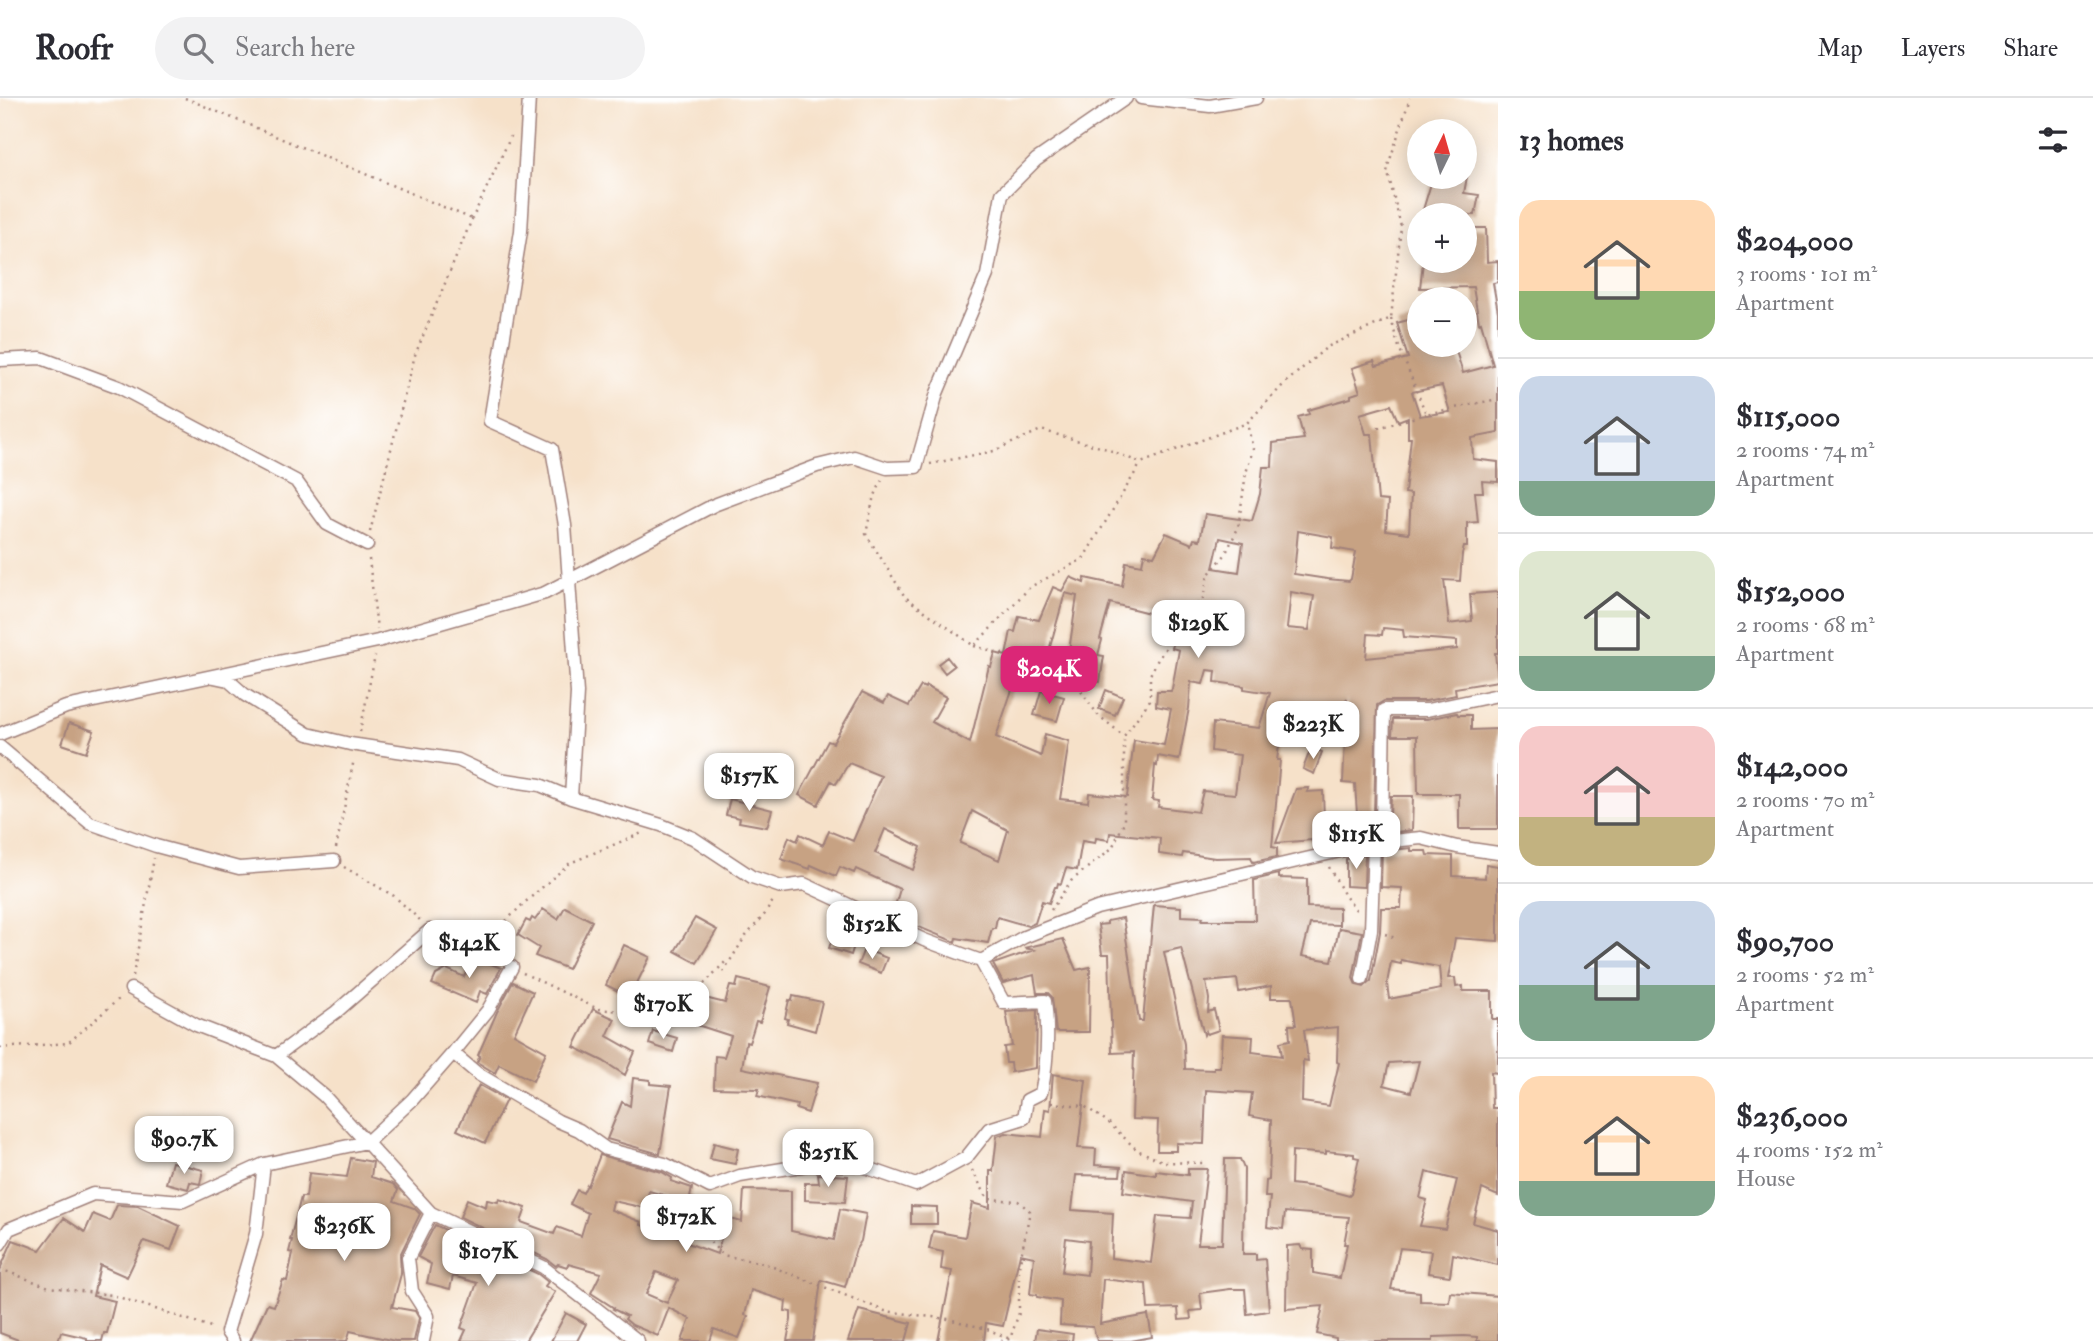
<!DOCTYPE html>
<html lang="en">
<head>
<meta charset="utf-8">
<style>
  body { margin:0; font-family:"IM FELL Double Pica",serif; background:#f2f2f3; color:#2b2b33; height:100vh; display:flex; flex-direction:column; font-size:26px; white-space:nowrap }
  * { box-sizing:border-box; margin:0 }
  p { font-size:23px; color:#7c7c81 }
  .icon { flex:none; width:38px; height:38px; fill:none; stroke:currentColor; stroke-width:2; stroke-linecap:round; stroke-linejoin:round }
  .map { position:relative; flex:1; overflow:hidden }
  .side { display:flex; flex-direction:column; background:#fff; width:595px }
  .side>* { flex:none }
  .needle { width:46px; rotate:5deg }
  .controls { position:absolute; left:1407px; top:21px; display:grid; gap:14px }
  .controls a { display:grid; place-items:center; width:70px; height:70px; border-radius:50%; background:#fff; box-shadow:0 4px 18px #0003; font-size:35px }
  .price { position:absolute; translate:-50% -60px; padding:0 16px; border-radius:14px; background:#fff; color:#222; font-size:23px; line-height:46px; filter:drop-shadow(0 2px 4px #0008) }
  .price::after { content:''; position:absolute; left:50%; top:42px; width:21px; height:16px; margin-left:-10px; background:inherit; clip-path:polygon(0 0,100% 0,50% 100%) }
  .price.on { background:#db2777; color:#fff }
  ul { padding:0; list-style:none }
  li { display:flex; align-items:center; gap:21px; height:175px; padding:0 21px }
  li+li { border-top:2px solid #e1e1e2 }
  li span { display:grid; place-items:center; flex:none; width:196px; height:140px; border-radius:21px; color:#555 }
  li>.icon { margin-inline-start:auto }
  span .icon { width:84px; height:84px; fill:#fffc; stroke-width:1 }
  li b { font-size:30px }
  h2 { display:flex; justify-content:space-between; align-items:center; height:84px; padding:0 21px; font-size:30px }
  header { display:flex; align-items:center; gap:42px; box-sizing:border-box; height:98px; padding:0 35px; background:#fff; border-bottom:2px solid #e1e1e2 }
  header strong { font-size:33px }
  nav { display:flex; gap:38px; margin-inline-start:auto; font-size:24px }
  .search { width:490px; height:63px; background:#f2f2f3; display:flex; align-items:center; gap:18px; box-sizing:border-box; padding:0 24px; border-radius:38px; color:#7c7c81; font-size:26px }
  main { display:flex; flex:1; min-height:0 }
  .map>svg:first-child { display:block }
  .building { fill:#c7a283; fill-rule:evenodd }
  .lines { fill:none; stroke-linecap:round; stroke-linejoin:round }
  .street-casing { stroke:#a0807a; stroke-width:15 }
  .path { stroke:#a0807a; stroke-width:2.5; stroke-dasharray:2 5; stroke-linecap:butt }
  .street { stroke:#fff; stroke-width:12 }
</style>
</head>
<body>
<header>
<strong>Roofr</strong>
<div class="search"><svg class="icon" aria-label="search" viewBox="0 0 24 24"><circle cx="10" cy="10" r="6"/><path d="M15 15l6 6"/></svg>Search here</div>
<nav><a>Map</a><a>Layers</a><a>Share</a></nav>
</header>
<main>
<div class="map">
<svg width="1498" height="1243" viewBox="0 0 1498 1243">
  <rect width="100%" height="100%" fill="#fff"/>
  <filter id="ink" filterUnits="userSpaceOnUse"><feTurbulence type="fractalNoise" baseFrequency=".0143" numOctaves="2"/><feDisplacementMap in="SourceGraphic" scale="14" xChannelSelector="R" yChannelSelector="G"/><feConvolveMatrix kernelMatrix="1 2 1 2 8 2 1 2 1" color-interpolation-filters="sRGB"/></filter>
  <filter id="wash" filterUnits="userSpaceOnUse"><feTurbulence type="fractalNoise" baseFrequency=".00686" numOctaves="4" result="noise"/><feDisplacementMap in="SourceGraphic" scale="28" xChannelSelector="R" yChannelSelector="G"/><feGaussianBlur stdDeviation="1.57" result="paint"/><feColorMatrix in="noise" values="0 0 0 0 0 0 0 0 0 0 0 0 0 0 0 0 0 1.4 0 .05"/><feComposite in="paint" operator="in"/></filter>
  <g filter="url(#wash)">
    <rect width="100%" height="100%" fill="#f6e1c9"/>
    <g id="blocks">
      <path class="building" d="M1433 79H1467L1464 95 1479 97 1475 117H1430L1422 115Z
        M1465 130H1486L1487 164 1498 163V184L1493 185 1498 214V335L1472 340 1473 361 1498 364V384L1482 383 1483 394H1475L1478 424 1467 425V449H1464L1462 456 1460 483 1444 482 1449 526 1472 523 1470 496 1498 494V555H1495L1498 583 1455 590 1456 597 1426 603H1384L1377 607 1374 714 1357 715 1355 686 1343 685 1347 600 1337 624 1300 620 1296 634 1287 631 1286 634 1281 632 1277 662H1280L1272 749 1277 750V759L1253 764 1251 759 1215 760 1183 755 1182 759 1159 756 1160 740 1110 735 1109 742 1096 740 1095 745 1082 743 1077 772 1066 770 1061 786 1058 785 1057 789H1055L1049 805 1042 803 1035 825 1028 828 997 819 995 830H992L988 845 956 840 955 844 892 818 900 791 856 771 854 775 840 769 836 778 811 767 810 771 781 761 789 739 797 743 800 736 823 747 829 733 853 743 881 678 849 665 836 686 831 683 818 707 799 697 828 643 833 645 862 594 884 605 888 598 909 608 921 588 925 590 926 588 946 599 932 624 970 645 989 568 991 569 995 555 1006 558 1011 533 1015 534 1019 518 1039 522 1053 489 1062 493 1070 479 1084 485 1085 480 1122 488 1126 464 1142 467 1144 456 1154 458 1166 435 1192 446 1194 441 1200 442 1205 416 1252 423 1260 396 1263 369H1272L1273 345 1304 341 1298 319 1309 316 1308 312 1351 300V297L1360 294 1352 270 1374 263 1376 268 1408 260 1397 225 1419 219V247H1454L1463 275 1493 267 1481 224 1479 225 1473 189 1420 190 1423 164 1465 163ZM1442 288 1450 314 1420 318 1412 294ZM1391 307 1398 323 1408 319V340H1411L1405 395 1411 396 1409 435 1386 432 1388 403 1378 402 1372 336H1366L1360 316ZM1298 433 1333 439 1332 450 1356 454 1351 481 1349 483 1327 481 1294 476ZM1220 440 1243 445 1239 474 1213 470ZM1291 494 1314 498 1309 532 1287 530ZM1065 495 1077 498 1067 567H1069L1068 579 1100 584 1104 558 1098 557 1102 542 1100 541 1110 505 1180 523 1172 550 1179 552 1172 591 1171 593H1157L1156 608 1171 611 1164 647 1134 642 1127 699 1089 695 1088 704 1060 701 1069 643 1045 636 1041 658 996 639 1014 586 1038 592ZM1383 530 1403 532 1404 539 1457 543V551L1366 560 1368 536 1382 537ZM1207 572 1216 573 1215 584 1244 588V591L1270 595 1259 630 1213 625 1211 653 1240 657 1235 696 1203 693 1198 714 1158 709 1159 703 1152 702 1155 667 1157 668 1158 658 1179 662 1189 610 1191 584 1203 586ZM972 713 1008 732 999 762 960 745ZM885 731 921 749 913 772 875 755Z
        M947 559 954 568 945 575 938 566Z
        M1106 592 1123 599 1115 617 1099 611Z
        M1041 593 1064 599 1057 623 1034 617Z
        M1457 615 1458 617H1471V632L1498 631V731H1459V696H1418L1417 638H1392L1393 621H1427Z
        M69 625 94 633 86 654 62 646Z
        M1311 650 1322 654 1314 676 1303 671Z
        M1309 690 1307 694 1323 693 1324 722H1353L1354 741 1336 745H1313L1312 742 1276 745 1296 691Z
        M1391 698H1413L1412 732 1389 735Z
        M730 701 772 712 767 729 739 724 740 720 726 717Z
        M1411 750V753H1426L1427 757 1453 758V778L1485 780 1486 766 1498 768V843L1455 840 1448 880H1455L1456 889 1463 888V893H1492V921H1498V975L1491 974 1492 1010H1498V1098L1482 1091 1473 1125 1498 1132V1167L1453 1156 1450 1178 1428 1175 1431 1153 1400 1150 1391 1191 1420 1194V1203L1449 1204 1450 1194 1498 1198V1243H1477V1239L1464 1238 1433 1239V1243H1336V1240L1317 1236 1323 1208 1286 1211 1287 1148 1300 1147 1302 1151 1313 1152V1175L1340 1180 1347 1146H1344L1349 1119 1285 1114 1283 1131 1267 1129 1270 1099H1265L1266 1083 1269 1082 1271 1022 1249 1018 1252 995 1206 992 1204 1046 1176 1045V1053H1157L1158 1022 1132 1021 1134 954 1112 955 1109 856H1102L1098 827 1107 826V823L1123 820 1139 923H1143L1154 807 1181 809V818L1203 819 1202 822H1255L1254 782 1279 776V780L1307 781V809L1339 810V827L1310 826 1302 858 1332 863 1339 830 1362 834 1353 880 1356 887 1364 889 1371 883 1380 834 1381 810H1401L1402 790 1381 789 1382 753ZM1181 850 1204 937 1206 933 1207 936 1219 932 1214 912 1208 914 1209 901 1206 884 1237 881 1239 894 1271 888V900H1292L1296 927H1289L1290 942 1280 944 1282 958 1252 954 1253 939 1222 937 1220 969H1214V972L1185 971 1184 946 1164 854ZM1401 862 1439 869 1441 891 1389 901 1387 885 1391 864 1401 866ZM1338 929 1337 964 1339 965 1329 1008 1302 1004 1303 962 1308 963 1304 932ZM1419 963 1411 994 1384 987 1389 965ZM1292 1053 1326 1056V1053L1354 1056V1059L1359 1060 1351 1096 1349 1098 1316 1089 1291 1086ZM1426 1074 1457 1082 1445 1131 1420 1128 1427 1102 1420 1100Z
        M1365 756 1364 789 1346 788V761Z
        M565 809 592 823 568 871 535 858 539 850 518 837 526 822 530 824 532 820 535 822 543 811 558 821Z
        M839 819 861 826 851 857 829 850Z
        M695 820 717 832 697 865 675 853Z
        M1063 841 1076 872 1090 869 1089 934H1056L1052 899 1048 895H1037L1034 877 1003 885 993 866 1034 852 1024 850Z
        M624 847 650 859 630 899 606 887Z
        M864 851 887 860 881 875 858 866Z
        M474 859 501 870 487 896 480 893 476 905 432 886 436 877 447 871 464 879Z
        M738 881 770 889 760 924 756 923 749 945 746 944 742 970 817 985 808 1015 796 1011 797 1007 757 998 759 991 714 990 715 958 724 959 731 938 688 924 697 898 725 905 730 888 736 889Z
        M513 884 533 894 514 936 546 954 533 983 499 966 495 975 477 964 480 958 478 957 497 914Z
        M793 898 822 904 815 933 787 925 788 921 785 920 789 902 792 903Z
        M593 911 615 921 607 938 635 954 625 977 603 963 574 949Z
        M1037 912 1036 970 1011 974 1010 965H1006L1004 949 1012 948 1006 914Z
        M653 933 677 940 673 954 649 946Z
        M1053 976 1086 982 1078 1050 1096 1051 1095 1067 1121 1069 1120 1078 1076 1077 1072 1112 1113 1115 1111 1160 1151 1165 1157 1118 1190 1120 1192 1104 1123 1094 1126 1072 1156 1077V1073L1188 1077V1071H1207L1198 1146H1222L1225 1061H1240L1244 1071 1243 1156H1256V1162L1265 1161 1269 1213 1247 1216 1245 1191H1230L1200 1195 1202 1212 1190 1213 1191 1221 1179 1222 1178 1210 1148 1211 1146 1186 1103 1181 1100 1226 1148 1217 1152 1239 1131 1243H1097L1093 1229 1060 1227 1061 1203 1037 1199V1197L1030 1196 1034 1159 1020 1156 1003 1228 986 1225 984 1243H938L952 1173 941 1171 943 1154 929 1151 933 1133 965 1139 972 1105 990 1110V1073H993L997 1038 1006 1035 1042 1039 1045 1011 1050 1012ZM1066 1140 1089 1143 1087 1177 1062 1174Z
        M633 980 650 982V986L671 988 660 1056 607 1041 622 1004 630 1008Z
        M479 987 506 1002 485 1045 457 1032Z
        M714 1045 738 1051 735 1066 710 1061Z
        M600 1057 662 1074 672 1080 671 1083 692 1090 690 1100 697 1101 692 1119 668 1112 671 1099 649 1093 645 1110 613 1103 611 1112 641 1124V1127L689 1142 687 1145 717 1156 725 1126 728 1127 730 1121 742 1124 744 1092 791 1093V1133L834 1142 840 1111 866 1116 861 1143 856 1151 845 1189 821 1182 813 1243H787L791 1222V1214L785 1213 786 1203 751 1192 745 1217 748 1218 739 1240 714 1231 710 1243H682L690 1221 669 1210 658 1238 632 1227 625 1221 627 1218 613 1211 614 1210 591 1195 601 1175 568 1166 567 1169 558 1166 556 1168 547 1161 460 1119 467 1101 486 1109 487 1102 498 1104 499 1101 526 1110 521 1124 554 1136 557 1129 581 1138 588 1115 570 1106 577 1092 583 1095 587 1087 588 1088ZM656 1174 678 1182 667 1205 646 1196Z
        M351 1060 373 1064 371 1079 393 1086 398 1092 394 1103 414 1110 420 1116 400 1157 401 1176 392 1209 415 1213 419 1220 414 1243H395L350 1233 347 1243H250L267 1206 274 1208 283 1182 287 1183 293 1155 289 1154 292 1142H290L301 1099H306L309 1075 347 1079Z
        M172 1064 203 1072 200 1086 190 1084 188 1091 166 1085Z
        M818 1076 848 1078 845 1104 805 1102V1085H819Z
        M117 1107 138 1108 180 1128 171 1152 144 1143 127 1179 100 1167 93 1198 115 1203 107 1235H104L102 1243H87V1240L61 1234 58 1243H21L0 1235V1171L13 1142 40 1152 64 1120 85 1134 93 1116 110 1123Z
        M911 1108 937 1109V1126H911Z
        M435 1127 538 1176 548 1184 545 1188 555 1194 525 1243H461L466 1232 461 1230 477 1185 453 1178 450 1191 427 1185 431 1166 418 1159Z
        M859 1212 911 1225 906 1243H848Z
        M566 1215 586 1226 577 1243H551Z
        M1037 1231 1073 1236 1072 1243H1035Z"/>
    </g>
  </g>
  <g filter="url(#ink)">
    <use href="#blocks" fill-opacity="0" stroke="#a0807a" stroke-width="2"/>
    <g class="lines">
      <g class="street-casing">
        <path id="street" d="M529 0 521 133 490 323 552 351 565 427 577 595 571 700 661 727 693 740 752 779 781 789 804 786 924 842 981 863
          M1141 0 1210 8 1256 0
          M0 262 41 260 119 289 296 383 327 426 367 447
          M214 579 228 582 245 597 308 636 350 646 458 662 499 681 540 687 571 700
          M0 636 66 609 378 543 545 495 714 407 817 368 854 359 887 370 916 369 937 295 987 177 1002 96 1036 62 1126 0
          M0 649 90 725 156 748 239 770 334 763
          M1362 881 1371 832 1374 745 1382 730 1384 612H1427L1498 597
          M131 891 196 927 276 958 324 998 431 1115 543 1169 638 1243
          M453 955 478 976 558 1023 579 1032 606 1051 665 1066 710 1089 740 1078 807 1067H859L916 1087 966 1060 989 1031 1024 1020 1027 1002 1041 995C1048 963 1049 935 1045 903L1004 905 981 863 1024 839 1097 810 1374 745 1421 740 1457 749 1498 755
          M276 958 336 914 430 832
          M0 1146 9 1131 93 1096 183 1103 264 1066 367 1044 412 1002 453 955 488 912 512 869
          M233 1243 227 1234 256 1136 264 1066
          M423 1243 428 1218 412 1193 408 1160 431 1115"/>
      </g>
      <path class="path" d="M185 0 472 121
        M1391 220 1397 244 1426 316 1498 301
        M1378 330 1426 316
        M930 366 994 353 1041 332 1107 351 1141 365 1247 325 1284 286 1327 249 1391 220 1401 129 1387 71 1410 0
        M882 382 873 402 866 436 905 499 974 548 1030 489 1083 461 1141 365
        M370 434 415 257 472 121 512 36
        M369 461 377 531
        M974 548 1042 567 1073 582 1098 617 1124 638
        M360 634 375 558
        M336 750 354 661
        M344 769 394 798 421 823
        M1329 769 1345 798 1357 813
        M1051 812 1071 783 1112 750 1124 725V638L1150 602V577L1157 563 1186 519 1203 500 1208 477 1225 457 1238 430 1246 375 1253 351 1247 325
        M441 836 487 854 502 863
        M1385 836 1397 841
        M488 853 503 826 522 807 570 765 642 735
        M723 874 745 839 765 816 774 801
        M523 875 598 911 673 918 728 861
        M133 878 154 760
        M0 950 68 945 120 900
        M1051 1005 1084 1008 1108 1024 1137 1052 1164 1064 1204 1065
        M972 1072 988 1101 1018 1103 1030 1113 1019 1169V1215L1010 1241 1001 1243
        M710 1103 708 1141 722 1157 763 1165 885 1213 948 1221 987 1231 1010 1241
        M0 1171 49 1189 112 1197 214 1230"/>
      <use href="#street" class="street"/>
    </g>
  </g>
</svg>
<div class="controls">
<a><svg class="needle" viewBox="-14 -14 28 28"><path d="M0-13l5 13h-10z" fill="#e53935"/><path d="M0 13l5-13h-10z" fill="#7c7c81"/></svg></a>
<a>+</a>
<a>−</a>
</div>
<b class="price" style="left:1198px;top:562px">$129K</b>
<b class="price on" style="left:1049px;top:608px">$204K</b>
<b class="price" style="left:1313px;top:663px">$223K</b>
<b class="price" style="left:749px;top:715px">$157K</b>
<b class="price" style="left:1356px;top:773px">$115K</b>
<b class="price" style="left:872px;top:863px">$152K</b>
<b class="price" style="left:469px;top:882px">$142K</b>
<b class="price" style="left:663px;top:943px">$170K</b>
<b class="price" style="left:184px;top:1078px">$90.7K</b>
<b class="price" style="left:828px;top:1091px">$251K</b>
<b class="price" style="left:686px;top:1156px">$172K</b>
<b class="price" style="left:344px;top:1165px">$236K</b>
<b class="price" style="left:488px;top:1190px">$107K</b>
</div>
<section class="side">
<h2>13 homes<svg class="icon" aria-label="filters" viewBox="0 0 24 24"><path d="M4 7h16M4 17h16"/><circle cx="9" cy="7" r="2"/><circle cx="15" cy="17" r="2"/></svg></h2>
<ul>
<li><span style="background:linear-gradient(#ffd9b3 65%,#8fb573 0)"><svg class="icon" aria-label="home" viewBox="0 0 24 24"><path d="M3 11l9-7 9 7M6 9v11h12V9"/></svg></span><div><b>$204,000</b><p>3 rooms · 101 m²</p><p>Apartment</p></div></li>
<li><span style="background:linear-gradient(#c9d6e8 75%,#7fa58c 0)"><svg class="icon" aria-label="home" viewBox="0 0 24 24"><path d="M3 11l9-7 9 7M6 9v11h12V9"/></svg></span><div><b>$115,000</b><p>2 rooms · 74 m²</p><p>Apartment</p></div></li>
<li><span style="background:linear-gradient(#dfe7d0 75%,#7fa58c 0)"><svg class="icon" aria-label="home" viewBox="0 0 24 24"><path d="M3 11l9-7 9 7M6 9v11h12V9"/></svg></span><div><b>$152,000</b><p>2 rooms · 68 m²</p><p>Apartment</p></div></li>
<li><span style="background:linear-gradient(#f6c9c9 65%,#c2b280 0)"><svg class="icon" aria-label="home" viewBox="0 0 24 24"><path d="M3 11l9-7 9 7M6 9v11h12V9"/></svg></span><div><b>$142,000</b><p>2 rooms · 70 m²</p><p>Apartment</p></div></li>
<li><span style="background:linear-gradient(#c9d6e8 60%,#7fa58c 0)"><svg class="icon" aria-label="home" viewBox="0 0 24 24"><path d="M3 11l9-7 9 7M6 9v11h12V9"/></svg></span><div><b>$90,700</b><p>2 rooms · 52 m²</p><p>Apartment</p></div></li>
<li><span style="background:linear-gradient(#ffd9b3 75%,#7fa58c 0)"><svg class="icon" aria-label="home" viewBox="0 0 24 24"><path d="M3 11l9-7 9 7M6 9v11h12V9"/></svg></span><div><b>$236,000</b><p>4 rooms · 152 m²</p><p>House</p></div></li>
</ul>
</section>
</main>
</body>
</html>
